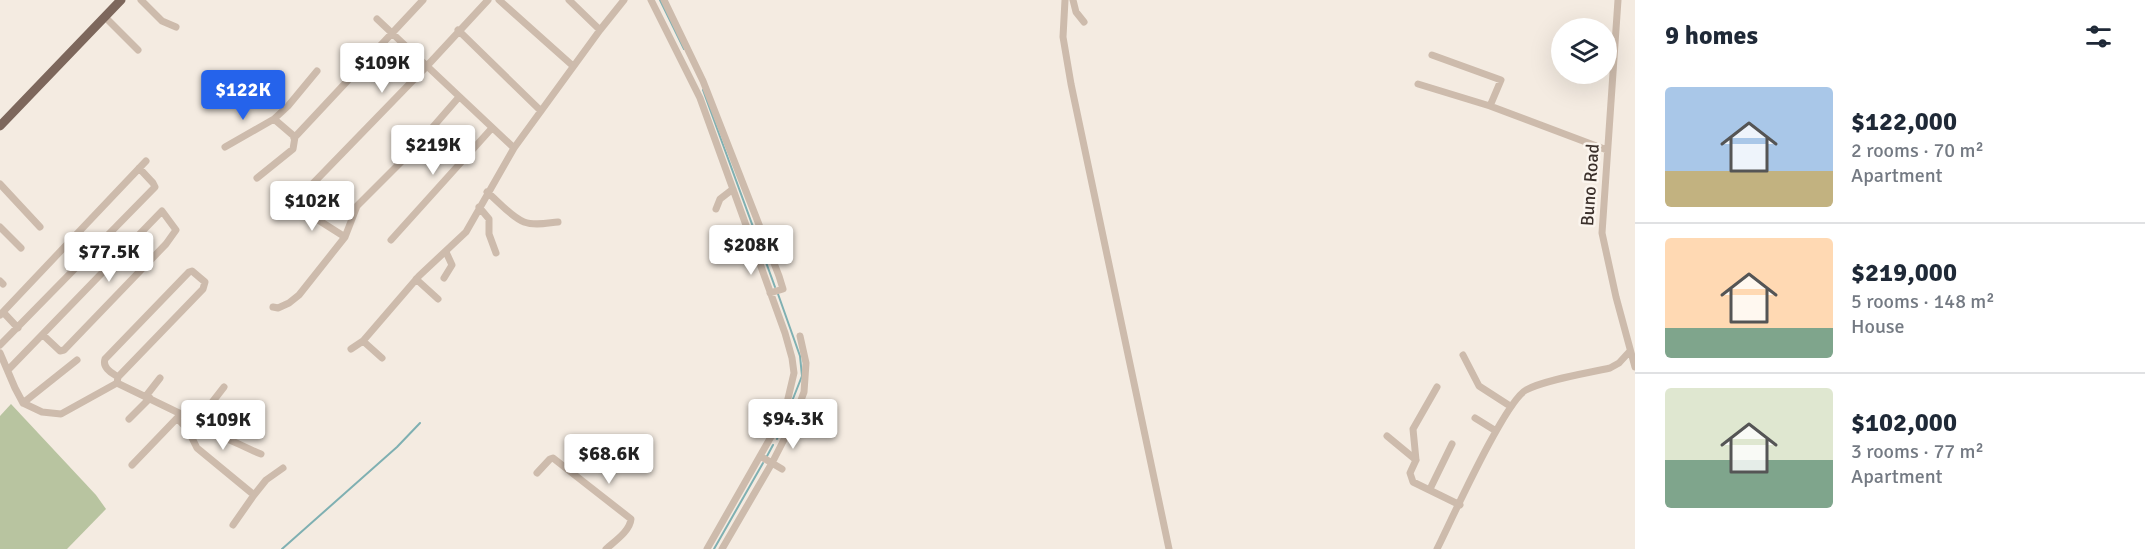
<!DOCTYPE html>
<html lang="en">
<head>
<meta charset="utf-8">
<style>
  body { margin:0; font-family:Signika,sans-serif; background:#f2f2f3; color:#1f2937; height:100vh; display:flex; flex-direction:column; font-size:22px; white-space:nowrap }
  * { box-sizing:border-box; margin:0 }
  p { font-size:20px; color:#747a83 }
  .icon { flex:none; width:33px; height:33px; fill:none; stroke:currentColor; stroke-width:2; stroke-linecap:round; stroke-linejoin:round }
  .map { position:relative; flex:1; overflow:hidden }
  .panel { display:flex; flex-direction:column; background:#fff; width:510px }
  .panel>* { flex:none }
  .buttons { position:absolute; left:1551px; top:18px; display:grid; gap:12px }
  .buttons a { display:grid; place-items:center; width:66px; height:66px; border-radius:50%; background:#fff; box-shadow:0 6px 24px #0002; font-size:30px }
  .price { position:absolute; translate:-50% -51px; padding:0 14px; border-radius:6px; background:#fff; color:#222; font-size:20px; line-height:39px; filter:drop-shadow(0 2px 3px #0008) }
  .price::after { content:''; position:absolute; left:50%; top:36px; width:18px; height:14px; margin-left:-9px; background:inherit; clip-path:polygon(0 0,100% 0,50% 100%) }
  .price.current { background:#2563eb; color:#fff }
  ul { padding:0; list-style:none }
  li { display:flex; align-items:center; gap:18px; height:150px; padding:0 30px }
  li+li { border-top:2px solid #e0e1e3 }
  li span { display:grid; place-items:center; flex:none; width:168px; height:120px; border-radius:6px; color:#555 }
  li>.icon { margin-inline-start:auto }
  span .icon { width:72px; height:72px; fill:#fffc; stroke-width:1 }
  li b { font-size:26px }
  h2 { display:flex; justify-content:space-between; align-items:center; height:72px; padding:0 30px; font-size:26px }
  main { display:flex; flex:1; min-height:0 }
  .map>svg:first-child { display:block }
  .green { fill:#b8c4a0 }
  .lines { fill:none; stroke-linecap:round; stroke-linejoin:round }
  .stream { stroke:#7fb0b2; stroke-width:2 }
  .minor { stroke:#cdbbac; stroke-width:7 }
  .major { stroke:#7d675c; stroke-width:9 }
  .labels { text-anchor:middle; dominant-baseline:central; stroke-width:5; stroke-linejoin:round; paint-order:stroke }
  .street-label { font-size:18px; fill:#3b302b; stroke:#fbf5ee }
</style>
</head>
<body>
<main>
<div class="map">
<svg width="1635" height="549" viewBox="0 0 1635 549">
  <rect width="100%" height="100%" fill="#f4ebe1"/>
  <path class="green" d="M11 404 96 495 106 509 67 549H0V416Z"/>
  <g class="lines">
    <path class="stream" d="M660 0 684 49
      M703 90 775 287
      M777 439 802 376 800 356 778 294
      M766 458 773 445
      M282 549 397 447 420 423
      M714 549 763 463"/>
    <path class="minor" d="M141 0 162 21 176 27
      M499 0 573 66
      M569 0 600 30
      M651 0 700 98 785 333 792 358 794 373 786 407 776 428 707 549
      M664 0 703 81 779 276 783 289 770 293
      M1065 0 1063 37 1071 84 1169 549
      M1073 0 1076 12 1084 22
      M1618 0 1602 233 1616 297 1635 367
      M105 17 138 50
      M377 19 514 148
      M458 30 541 111
      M1432 55 1501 80 1490 106
      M1418 84 1490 106 1607 150
      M294 138 423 0
      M225 147 274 119
      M257 178 293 149 295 137 274 119 288 106 317 71
      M0 184 40 227
      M487 192C498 201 511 217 524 222 535 226 547 223 558 222
      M479 207 489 219V234L496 253
      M716 209 720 199 733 189
      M0 227 21 248
      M345 237 293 204 426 67 488 0
      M391 240 492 128
      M444 278 452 265 446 252
      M416 279 438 299
      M0 281 3 284
      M273 307 278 308 289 303 299 295 345 237 357 206 411 152 459 97
      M3 312 18 328
      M0 315 146 161
      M363 341 382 358
      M0 345 155 187 153 183 139 168
      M351 349 363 341 419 276 466 232 514 148 600 30 624 0
      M0 353 15 388 23 403 42 412 61 414 117 383 118 377 203 289 205 282 192 271 189 272 105 359C102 368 112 373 118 377
      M1463 355 1479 386 1510 406
      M8 370 162 211 176 230 166 244 64 350 60 351 43 335
      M117 383 181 414 132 465
      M1437 387 1413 429 1416 460 1410 473 1413 482 1460 505
      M146 396 160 378
      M23 403 77 360
      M181 414H203L224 387
      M177 418 188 430 197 448 254 495 233 525
      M1475 418 1496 431
      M129 419 150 398
      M188 430C214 428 237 445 261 454
      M1387 436 1416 460
      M760 456 782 469
      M537 473 550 459 553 458 631 519C630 531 615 541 606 549
      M1430 489 1452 444
      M254 495 266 480 283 468
      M722 549 772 463 793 422 804 392 806 363 800 336
      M1437 549C1451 521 1505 401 1526 390 1544 380 1588 373 1610 368L1619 363 1630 351"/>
    <path class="major" d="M0 126 121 0"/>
  </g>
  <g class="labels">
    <g class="street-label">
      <text transform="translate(1590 185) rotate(-86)">Buno Road</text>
    </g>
  </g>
</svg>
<div class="buttons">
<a><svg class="icon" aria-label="layers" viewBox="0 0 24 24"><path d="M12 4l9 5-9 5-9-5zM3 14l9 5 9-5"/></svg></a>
</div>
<b class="price" style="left:382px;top:94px">$109K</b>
<b class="price current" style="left:243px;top:121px">$122K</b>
<b class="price" style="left:433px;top:176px">$219K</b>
<b class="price" style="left:312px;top:232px">$102K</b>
<b class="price" style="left:751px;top:276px">$208K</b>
<b class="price" style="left:109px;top:283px">$77.5K</b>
<b class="price" style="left:793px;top:450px">$94.3K</b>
<b class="price" style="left:223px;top:451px">$109K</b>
<b class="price" style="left:609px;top:485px">$68.6K</b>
</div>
<section class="panel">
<h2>9 homes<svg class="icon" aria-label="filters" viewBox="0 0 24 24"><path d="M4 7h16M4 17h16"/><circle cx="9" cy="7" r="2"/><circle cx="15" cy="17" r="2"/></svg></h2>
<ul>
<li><span style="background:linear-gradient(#a9c7e8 70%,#c2b280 0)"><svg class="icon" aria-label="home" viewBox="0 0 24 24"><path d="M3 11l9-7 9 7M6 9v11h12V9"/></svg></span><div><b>$122,000</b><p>2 rooms · 70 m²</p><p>Apartment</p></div></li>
<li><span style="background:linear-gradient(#ffd9b3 75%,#7fa58c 0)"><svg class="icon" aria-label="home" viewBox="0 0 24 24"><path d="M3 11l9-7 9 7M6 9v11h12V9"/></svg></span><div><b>$219,000</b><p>5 rooms · 148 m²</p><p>House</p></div></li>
<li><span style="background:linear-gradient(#dfe7d0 60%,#7fa58c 0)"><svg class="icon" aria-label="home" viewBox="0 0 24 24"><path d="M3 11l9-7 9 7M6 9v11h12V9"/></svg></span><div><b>$102,000</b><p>3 rooms · 77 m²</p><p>Apartment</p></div></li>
</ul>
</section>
</main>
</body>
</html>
